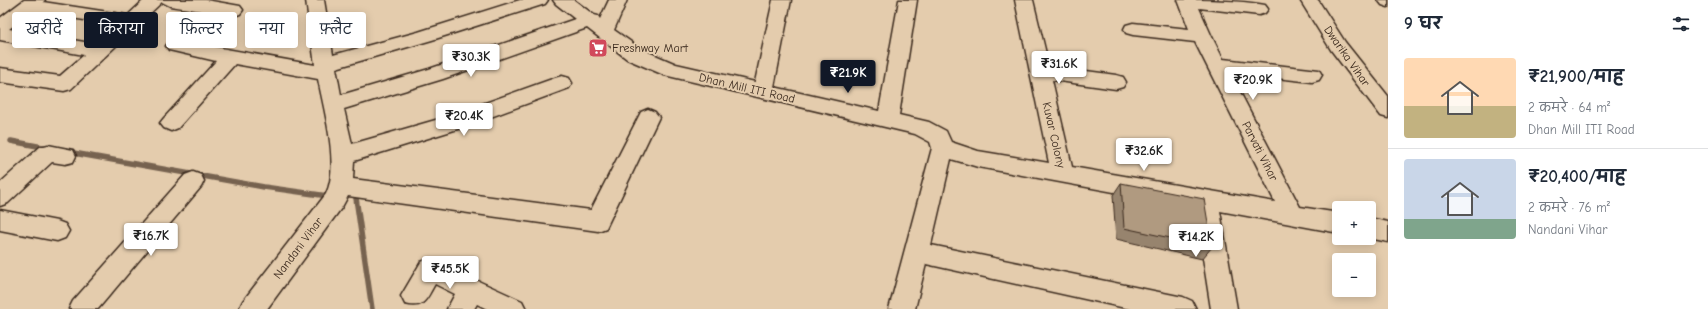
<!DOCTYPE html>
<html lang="hi">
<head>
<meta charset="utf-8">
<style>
  body { margin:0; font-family:"Comic Neue","Playpen Sans Deva",sans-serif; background:#f6f6f7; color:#1f2937; height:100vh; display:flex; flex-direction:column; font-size:15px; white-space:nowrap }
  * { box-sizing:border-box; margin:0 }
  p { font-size:13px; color:#747a83 }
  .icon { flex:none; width:22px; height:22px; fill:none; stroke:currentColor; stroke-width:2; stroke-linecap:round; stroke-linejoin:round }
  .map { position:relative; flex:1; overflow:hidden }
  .details { display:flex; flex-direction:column; background:#fff; width:320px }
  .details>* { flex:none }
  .hud { position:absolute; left:12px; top:12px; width:380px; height:36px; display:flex; gap:8px }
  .fabs { position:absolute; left:1332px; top:201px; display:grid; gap:8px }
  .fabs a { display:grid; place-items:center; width:44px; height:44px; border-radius:4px; background:#fff; box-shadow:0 2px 10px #0003; font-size:20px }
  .price { position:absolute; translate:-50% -34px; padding:0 9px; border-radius:4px; background:#fff; color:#222; font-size:13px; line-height:26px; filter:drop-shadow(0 1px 2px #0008) }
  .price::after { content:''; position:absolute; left:50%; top:24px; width:12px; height:9px; margin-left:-6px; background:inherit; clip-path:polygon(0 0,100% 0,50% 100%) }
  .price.on { background:#111827; color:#fff }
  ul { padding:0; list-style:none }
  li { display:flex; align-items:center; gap:12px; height:100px; padding:0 16px }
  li+li { border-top:1px solid #e0e1e3 }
  li span { display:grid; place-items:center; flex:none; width:112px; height:80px; border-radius:4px; color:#555 }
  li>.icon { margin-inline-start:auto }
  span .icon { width:48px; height:48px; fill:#fffc; stroke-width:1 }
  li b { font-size:17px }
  h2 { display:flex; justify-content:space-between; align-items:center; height:48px; padding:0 16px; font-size:17px }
  .pill { padding:0 14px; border-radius:4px; background:#fff; box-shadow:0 2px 10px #0003; font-size:14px; line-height:36px }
  .pill.on { background:#111827; color:#fff }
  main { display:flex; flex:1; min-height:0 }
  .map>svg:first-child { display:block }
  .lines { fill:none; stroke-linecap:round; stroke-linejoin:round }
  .stream { stroke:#766250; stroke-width:5.5 }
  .minor-casing { stroke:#3b2a1e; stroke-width:3 }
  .minor { fill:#e4ccad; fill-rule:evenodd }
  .wall { fill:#97846e; stroke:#3b2a1e }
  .building { fill:#b09a80; stroke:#3b2a1e }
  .labels { text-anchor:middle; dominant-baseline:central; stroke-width:4; stroke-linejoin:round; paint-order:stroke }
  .poi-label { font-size:12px; fill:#3b2a1e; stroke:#e4ccad; text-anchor:start }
  .street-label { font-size:12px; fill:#3b2a1e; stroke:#e4ccad }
</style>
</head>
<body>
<main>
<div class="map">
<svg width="1388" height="309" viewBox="0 0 1388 309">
  <rect width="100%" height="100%" fill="#e4ccad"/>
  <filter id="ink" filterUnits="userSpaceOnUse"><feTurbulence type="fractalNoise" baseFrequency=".025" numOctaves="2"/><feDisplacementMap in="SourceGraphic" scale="8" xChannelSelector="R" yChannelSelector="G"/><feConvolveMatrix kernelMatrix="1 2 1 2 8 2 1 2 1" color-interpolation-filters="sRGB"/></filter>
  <g filter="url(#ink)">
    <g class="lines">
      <path class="stream" d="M11 141 48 148
        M68 152 264 187 328 196
        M355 191 372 309"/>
      <g class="minor-casing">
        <path id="minor" d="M24 0H45L43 2 128 15 144 0H206L240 6 243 10 240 14 234 16 170 6 162 2 71 89 64 91 0 82V68L60 76 84 55 0 40V18ZM32 12 117 25 96 44 9 29Z
          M306 0H324L333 55 418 32 520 0H548L545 4 432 40 336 68 341 95 429 69 575 19 556 4 553 0H574L594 15 598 16 600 19 609 0H627L614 30 641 49 676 64 755 82 773 0H791L774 87 879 111 899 0H917L899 115 929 122 946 131 951 142 978 151 1049 163 1015 0H1033L1049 66 1116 75 1123 77 1126 82 1123 87 1116 89 1052 80 1072 167 1275 202 1195 42 1133 35 1126 33 1124 29 1126 25 1133 23 1189 29 1178 0C1207 0 1237 0 1265 5L1268 9 1265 13 1259 15 1199 8 1212 37 1223 59 1319 70 1322 75 1319 80 1312 82 1230 73 1300 207 1339 213V233L1220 211 1237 309H1211L1195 207 978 167 951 159 931 245 1183 297 1192 301 1196 309H1130L926 264 915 309H889L932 148 930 142 915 134 664 75 627 59 587 28 443 79 344 109 352 144 446 117 555 78 562 76 569 78 572 83 569 88 461 128 354 161 353 179 591 210 641 112 648 109 655 112 659 117 606 228 598 231 348 196 342 207 267 309H239L243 301 326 194C340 165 324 110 318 79L235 64 178 128 171 131 164 128 160 123 164 118 216 61 169 50 166 46 169 42 176 40 315 65Z
          M1300 0H1318L1345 42 1388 96V118L1381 116 1331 50Z
          M1378 0H1388V7L1382 5Z
          M48 145 73 150 76 156 73 162 65 164 52 162 8 203 0 206V183L40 147Z
          M193 172 201 175 204 181 201 187 98 309H69L73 301 185 175Z
          M0 210 57 221 65 224 69 231 65 238 57 241 0 230Z
          M1369 218 1388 222V242L1369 238Z
          M430 259 522 301 526 309H487L477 304 474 309H447L455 294 435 284C426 299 425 309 405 304L401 296 421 262Z"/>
      </g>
      <use href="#minor" class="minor"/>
    </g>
    <path class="wall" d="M1121 183 1212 247 1202 259 1116 239 1113 195Z"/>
    <path class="building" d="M1121 183 1204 199 1212 247 1124 228Z"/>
  </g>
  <defs>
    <g id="supermarket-square" transform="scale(1)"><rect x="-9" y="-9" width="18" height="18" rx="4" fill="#d1495b" stroke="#e4ccad"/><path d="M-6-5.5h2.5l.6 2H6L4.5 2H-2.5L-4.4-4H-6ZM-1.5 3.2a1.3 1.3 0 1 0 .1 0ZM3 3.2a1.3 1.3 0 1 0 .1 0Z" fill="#fff"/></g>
  </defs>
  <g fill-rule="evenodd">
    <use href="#supermarket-square" x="598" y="48"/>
  </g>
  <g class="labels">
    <g class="poi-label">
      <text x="612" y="48">Freshway Mart</text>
    </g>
    <g class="street-label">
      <text transform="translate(1347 56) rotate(55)">Dwarika Vihar</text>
      <text transform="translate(747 88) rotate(13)">Dhan Mill ITI Road</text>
      <text transform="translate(1054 135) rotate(77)">Kuvar Colony</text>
      <text transform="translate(1260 151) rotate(63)">Parvati Vihar</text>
      <text transform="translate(298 248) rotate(-53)">Nandani Vihar</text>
    </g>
  </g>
</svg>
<div class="fabs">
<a>+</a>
<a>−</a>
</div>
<b class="price" style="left:471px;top:78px">₹30.3K</b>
<b class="price" style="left:1059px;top:85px">₹31.6K</b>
<b class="price on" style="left:848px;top:94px">₹21.9K</b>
<b class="price" style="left:1253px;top:101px">₹20.9K</b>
<b class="price" style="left:464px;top:137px">₹20.4K</b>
<b class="price" style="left:1144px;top:172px">₹32.6K</b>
<b class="price" style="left:151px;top:257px">₹16.7K</b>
<b class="price" style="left:1196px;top:258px">₹14.2K</b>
<b class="price" style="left:450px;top:290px">₹45.5K</b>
<div class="hud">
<a class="pill">खरीदें</a>
<a class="pill on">किराया</a>
<a class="pill">फ़िल्टर</a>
<a class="pill">नया</a>
<a class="pill">फ़्लैट</a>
</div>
</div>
<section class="details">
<h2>9 घर<svg class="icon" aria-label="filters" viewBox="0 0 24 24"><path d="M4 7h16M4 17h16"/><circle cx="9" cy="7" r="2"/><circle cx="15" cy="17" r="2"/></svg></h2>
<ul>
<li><span style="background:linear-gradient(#ffd9b3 60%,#c2b280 0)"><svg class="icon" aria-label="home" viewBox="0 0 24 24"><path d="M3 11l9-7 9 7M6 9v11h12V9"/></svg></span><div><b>₹21,900/माह</b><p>2 कमरे · 64 m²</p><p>Dhan Mill ITI Road</p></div></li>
<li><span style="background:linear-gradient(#c9d6e8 75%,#7fa58c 0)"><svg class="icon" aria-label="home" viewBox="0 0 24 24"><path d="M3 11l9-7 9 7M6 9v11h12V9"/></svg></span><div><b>₹20,400/माह</b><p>2 कमरे · 76 m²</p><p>Nandani Vihar</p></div></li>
</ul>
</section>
</main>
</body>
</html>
